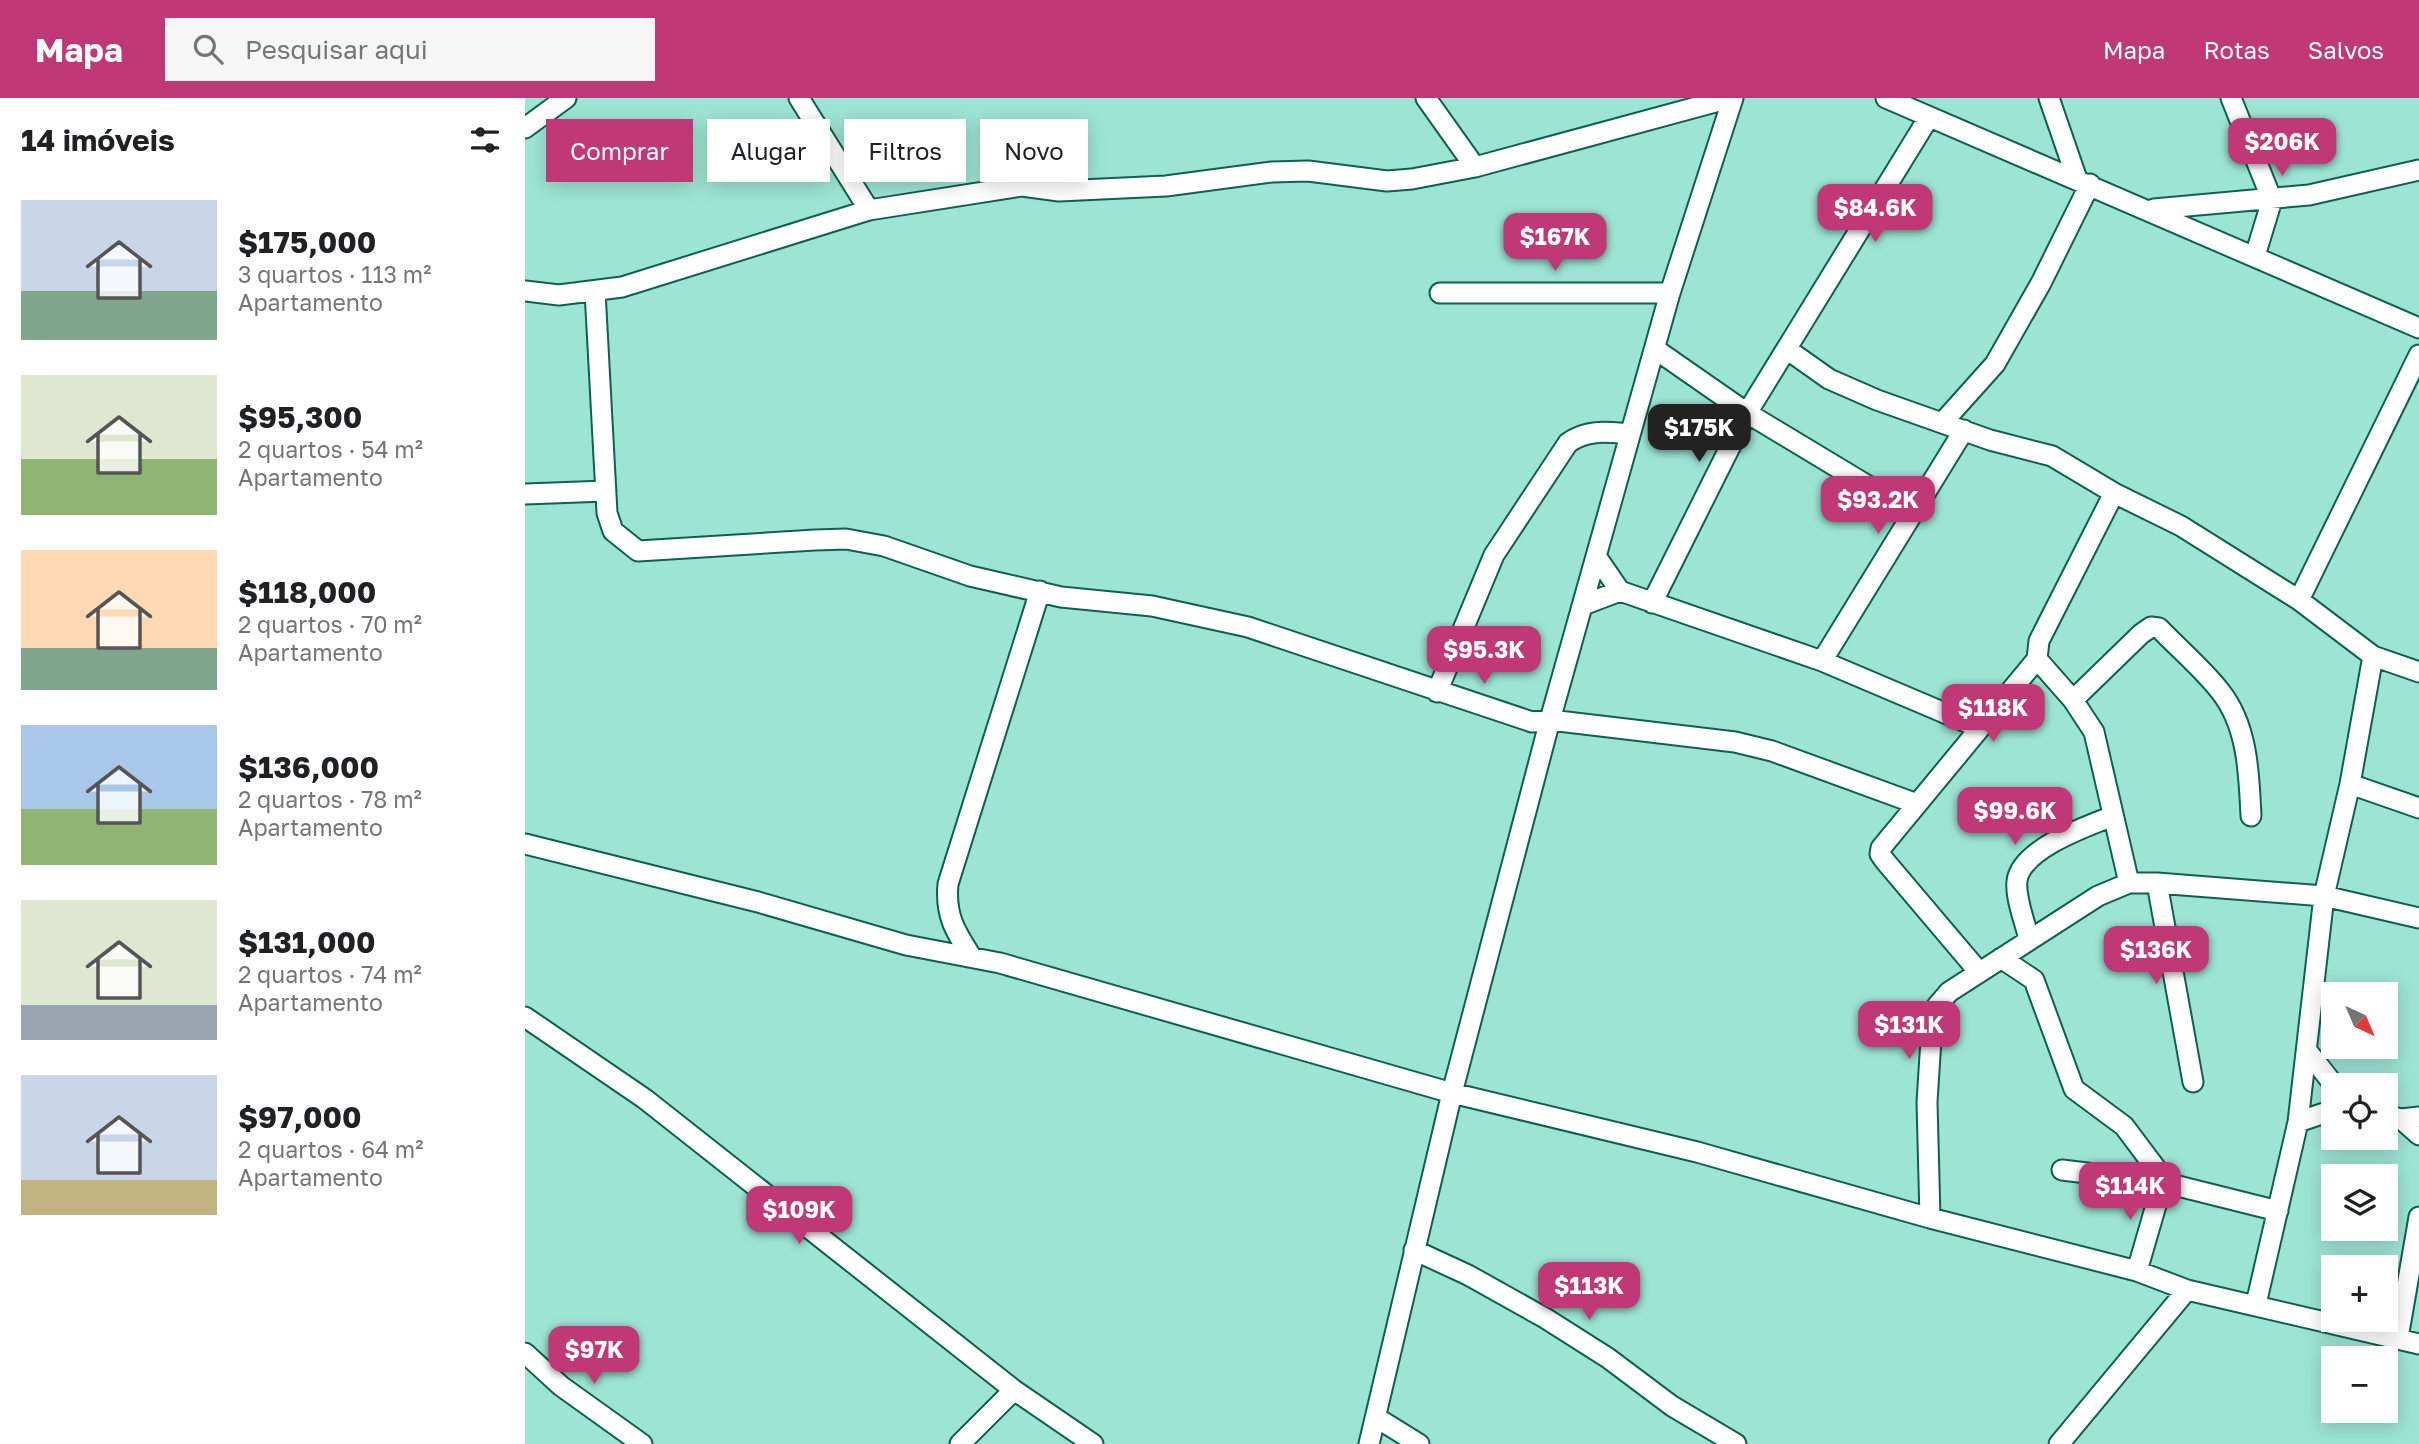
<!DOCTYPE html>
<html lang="pt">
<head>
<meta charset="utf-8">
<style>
  body { margin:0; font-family:"Golos Text",sans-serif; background:#f6f6f6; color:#202124; height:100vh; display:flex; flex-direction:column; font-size:26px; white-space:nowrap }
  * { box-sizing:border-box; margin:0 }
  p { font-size:23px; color:#757577 }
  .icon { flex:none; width:38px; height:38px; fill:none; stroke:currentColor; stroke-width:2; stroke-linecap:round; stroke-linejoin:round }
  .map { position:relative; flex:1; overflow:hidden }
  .details { display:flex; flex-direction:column; background:#fff; width:525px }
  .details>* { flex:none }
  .banner { position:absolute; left:21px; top:21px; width:665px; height:63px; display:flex; gap:14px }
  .needle { width:46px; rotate:136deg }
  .fabs { position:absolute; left:1796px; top:884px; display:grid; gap:14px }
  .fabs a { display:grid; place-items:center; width:77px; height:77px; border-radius:0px; background:#fff; box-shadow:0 4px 18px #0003; font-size:35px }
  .price { position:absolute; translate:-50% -60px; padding:0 16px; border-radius:14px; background:#c03875; color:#fff; font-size:23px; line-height:46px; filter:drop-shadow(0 2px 4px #0008) }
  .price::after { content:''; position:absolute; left:50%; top:42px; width:21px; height:16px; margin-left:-10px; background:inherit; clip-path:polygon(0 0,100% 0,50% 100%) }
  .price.active { background:#222; color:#fff }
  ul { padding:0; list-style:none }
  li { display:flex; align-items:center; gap:21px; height:175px; padding:0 21px }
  li span { display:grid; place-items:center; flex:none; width:196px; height:140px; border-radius:0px; color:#555 }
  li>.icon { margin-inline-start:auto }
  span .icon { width:84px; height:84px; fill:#fffc; stroke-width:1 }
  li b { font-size:30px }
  h2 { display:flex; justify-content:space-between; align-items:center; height:84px; padding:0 21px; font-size:30px }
  .chip { padding:0 24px; border-radius:0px; background:#fff; box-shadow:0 4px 18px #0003; font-size:24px; line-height:63px }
  .chip.active { background:#c03875; color:#fff }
  header { display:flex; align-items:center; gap:42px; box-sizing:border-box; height:98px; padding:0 35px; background:#c03875; color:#fff }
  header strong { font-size:33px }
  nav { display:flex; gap:38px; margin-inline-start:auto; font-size:24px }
  .search { width:490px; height:63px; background:#f6f6f6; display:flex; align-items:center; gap:18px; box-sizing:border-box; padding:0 24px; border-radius:0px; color:#757577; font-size:26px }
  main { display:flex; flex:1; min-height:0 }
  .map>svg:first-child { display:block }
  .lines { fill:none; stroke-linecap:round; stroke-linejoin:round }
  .street-casing { stroke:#0e6051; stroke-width:23 }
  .street { stroke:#fff; stroke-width:19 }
</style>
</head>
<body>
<header>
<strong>Mapa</strong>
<div class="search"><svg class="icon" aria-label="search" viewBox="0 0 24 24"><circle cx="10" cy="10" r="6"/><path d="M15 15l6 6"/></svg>Pesquisar aqui</div>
<nav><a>Mapa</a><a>Rotas</a><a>Salvos</a></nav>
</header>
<main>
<section class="details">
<h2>14 imóveis<svg class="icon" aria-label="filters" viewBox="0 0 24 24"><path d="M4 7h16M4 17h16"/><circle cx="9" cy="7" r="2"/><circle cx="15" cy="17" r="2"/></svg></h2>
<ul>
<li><span style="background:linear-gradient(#c9d6e8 65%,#7fa58c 0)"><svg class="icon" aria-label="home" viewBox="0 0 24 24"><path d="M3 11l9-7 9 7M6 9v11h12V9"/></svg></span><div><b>$175,000</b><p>3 quartos · 113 m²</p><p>Apartamento</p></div></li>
<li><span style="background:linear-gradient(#dfe7d0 60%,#8fb573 0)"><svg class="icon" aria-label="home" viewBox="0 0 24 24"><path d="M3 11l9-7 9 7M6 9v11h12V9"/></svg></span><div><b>$95,300</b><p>2 quartos · 54 m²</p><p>Apartamento</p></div></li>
<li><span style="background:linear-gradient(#ffd9b3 70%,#7fa58c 0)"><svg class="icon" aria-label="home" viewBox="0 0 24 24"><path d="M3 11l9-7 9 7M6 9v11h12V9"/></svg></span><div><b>$118,000</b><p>2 quartos · 70 m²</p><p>Apartamento</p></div></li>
<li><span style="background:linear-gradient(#a9c7e8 60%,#8fb573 0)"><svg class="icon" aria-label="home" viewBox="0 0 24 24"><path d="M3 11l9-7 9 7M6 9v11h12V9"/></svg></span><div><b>$136,000</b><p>2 quartos · 78 m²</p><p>Apartamento</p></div></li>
<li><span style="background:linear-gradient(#dfe7d0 75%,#9aa5b1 0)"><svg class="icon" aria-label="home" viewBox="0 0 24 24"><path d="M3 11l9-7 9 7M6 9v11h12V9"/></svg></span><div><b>$131,000</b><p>2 quartos · 74 m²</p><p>Apartamento</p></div></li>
<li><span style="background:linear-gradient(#c9d6e8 75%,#c2b280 0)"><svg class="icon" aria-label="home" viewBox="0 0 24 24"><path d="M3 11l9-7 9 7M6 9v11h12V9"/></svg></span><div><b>$97,000</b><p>2 quartos · 64 m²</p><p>Apartamento</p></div></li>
</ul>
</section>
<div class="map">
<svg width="1894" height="1346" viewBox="0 0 1894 1346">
  <rect width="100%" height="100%" fill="#9de5d3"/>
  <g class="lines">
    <g class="street-casing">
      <path id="street" d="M274 0 344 112
        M901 0 950 69
        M1361 0 1894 230
        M1524 0 1552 81
        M1706 0 1747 102 1730 158
        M0 30 41 0
        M1629 111 1784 97 1894 72
        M0 193 34 197 97 189 344 112 497 88 534 93 641 88 747 74 783 73 862 83 887 81 950 69 1205 0
        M70 193 82 415 88 433 113 453 290 442 321 441 359 448 445 478 536 499 627 508 723 529 1007 624 1025 622 1210 644 1247 653 1392 706
        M915 195H1145
        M1130 251 1222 315 1388 415
        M1263 252 1304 281 1352 302 1465 342 1527 358 1589 395 1656 428 1774 502 1848 558 1894 574
        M1418 324 1470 266 1516 185 1565 86
        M0 396 81 393
        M1071 458 1095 493 1297 563 1455 630
        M1774 502 1894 257
        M1127 505 1222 315 1404 19
        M1058 507 1095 493
        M1512 561 1548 602 1569 634 1604 785
        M1297 563 1439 332
        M912 594 969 457 1043 345C1062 331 1082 334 1105 336
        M1548 602 1616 536 1626 529 1634 530C1654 551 1677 570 1695 593 1723 628 1724 676 1726 718
        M1825 686 1894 710
        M0 746 233 804 381 847 475 865 927 995 1172 1054 1405 1120 1612 1173 1662 1192 1894 1246
        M1632 785 1668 984
        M1504 841C1500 824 1490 800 1492 783 1496 751 1562 728 1588 718
        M446 858C430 833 420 817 423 786L515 493
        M1476 860 1509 882 1549 991 1599 1028 1635 1076 1636 1090 1612 1173
        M1454 874 1360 763 1355 756 1356 750 1512 561 1514 543 1589 395
        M0 919 120 1001 489 1292 568 1346
        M1783 954 1809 987
        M1860 1017 1876 1021 1894 1019
        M1876 1021 1894 1037
        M1773 1024 1808 1012
        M1537 1072 1637 1084 1753 1113
        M1405 1120 1402 1004 1407 926 1412 908 1424 894 1573 798 1604 785H1632L1799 798 1894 820
        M889 1152 943 1177 1020 1220 1083 1260 1147 1308 1211 1346
        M1731 1206 1773 1024 1799 798 1825 686 1848 558
        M1873 1240 1894 1119
        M0 1255 36 1288 117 1346
        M852 1320 894 1346
        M435 1346 489 1292
        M844 1346 927 995 1025 622 1145 195 1208 0
        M1534 1346 1662 1192"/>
    </g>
    <use href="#street" class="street"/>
  </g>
</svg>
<div class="fabs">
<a><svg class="needle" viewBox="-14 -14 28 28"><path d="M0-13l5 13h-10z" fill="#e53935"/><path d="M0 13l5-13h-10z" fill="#757577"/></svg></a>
<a><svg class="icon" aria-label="locate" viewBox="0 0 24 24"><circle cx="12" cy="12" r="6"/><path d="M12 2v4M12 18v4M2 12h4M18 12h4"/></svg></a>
<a><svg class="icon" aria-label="layers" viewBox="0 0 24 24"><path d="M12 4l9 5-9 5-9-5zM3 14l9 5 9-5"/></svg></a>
<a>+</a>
<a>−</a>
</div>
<b class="price" style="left:1757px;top:80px">$206K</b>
<b class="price" style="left:1350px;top:146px">$84.6K</b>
<b class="price" style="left:1030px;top:175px">$167K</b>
<b class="price active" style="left:1174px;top:366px">$175K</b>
<b class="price" style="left:1353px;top:438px">$93.2K</b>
<b class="price" style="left:959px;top:588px">$95.3K</b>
<b class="price" style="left:1468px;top:646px">$118K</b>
<b class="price" style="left:1490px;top:749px">$99.6K</b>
<b class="price" style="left:1631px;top:888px">$136K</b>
<b class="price" style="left:1384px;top:963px">$131K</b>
<b class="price" style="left:1605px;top:1124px">$114K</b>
<b class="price" style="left:274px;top:1148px">$109K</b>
<b class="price" style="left:1064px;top:1224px">$113K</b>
<b class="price" style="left:69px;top:1288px">$97K</b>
<div class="banner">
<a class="chip active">Comprar</a>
<a class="chip">Alugar</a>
<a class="chip">Filtros</a>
<a class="chip">Novo</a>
</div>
</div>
</main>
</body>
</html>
